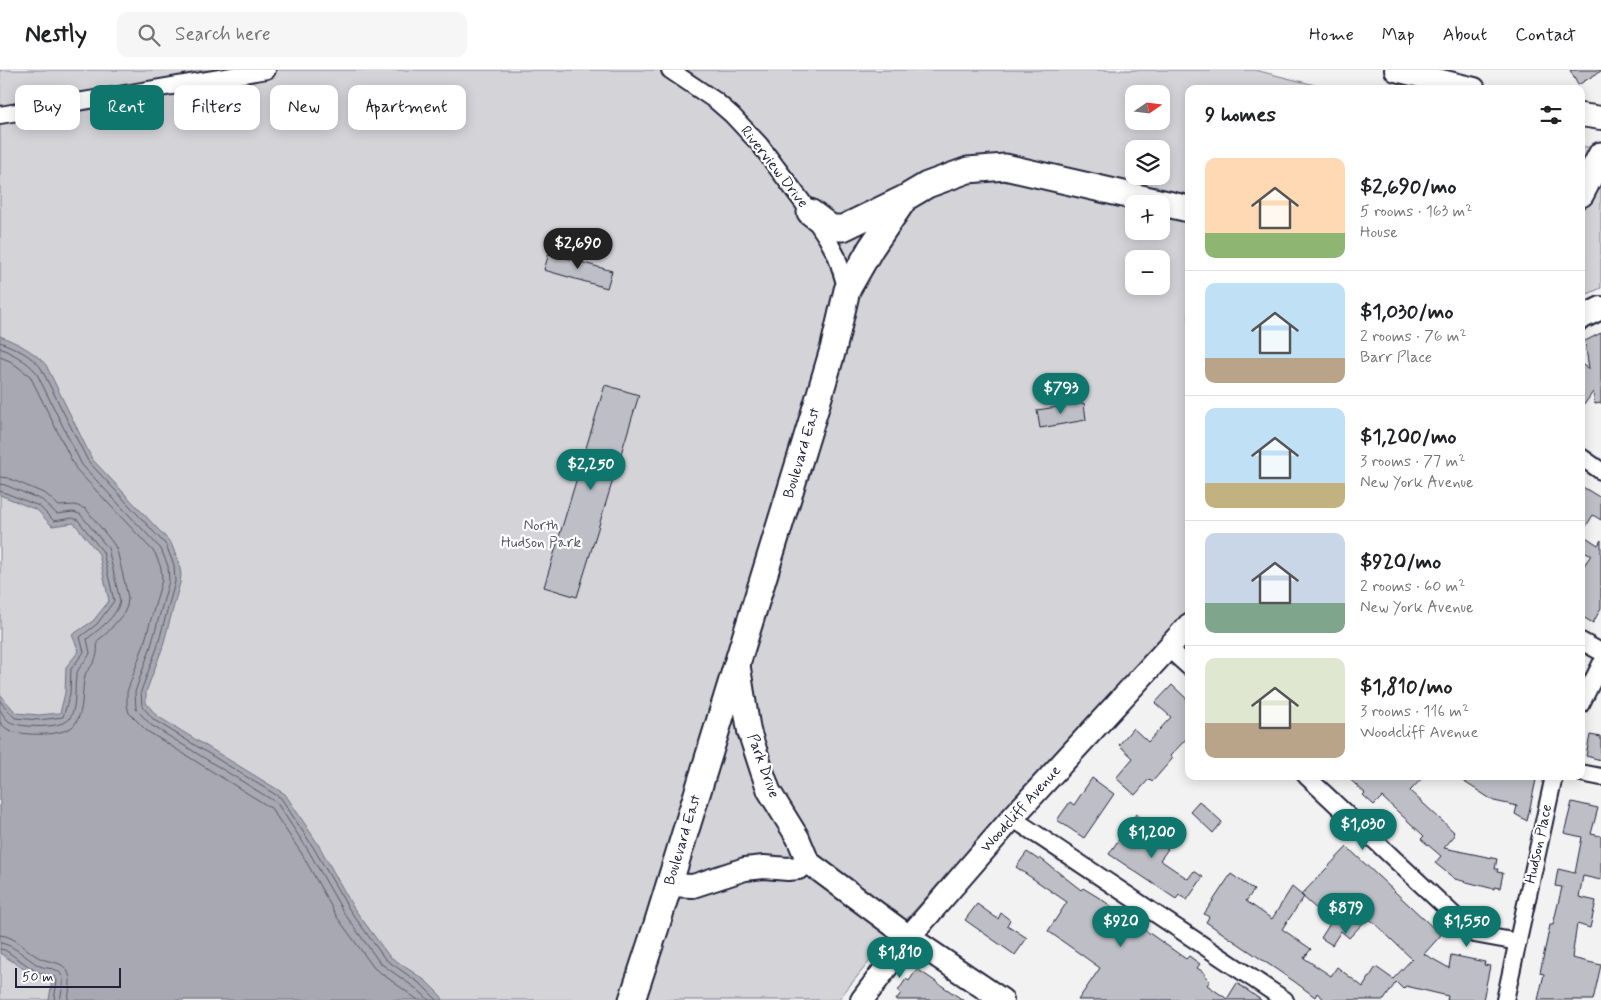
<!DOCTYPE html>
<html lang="en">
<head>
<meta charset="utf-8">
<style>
  body { margin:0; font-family:Mynerve,sans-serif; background:#f6f6f6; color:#202124; height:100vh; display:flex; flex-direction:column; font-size:19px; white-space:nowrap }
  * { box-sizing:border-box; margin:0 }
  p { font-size:16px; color:#757577 }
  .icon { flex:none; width:28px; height:28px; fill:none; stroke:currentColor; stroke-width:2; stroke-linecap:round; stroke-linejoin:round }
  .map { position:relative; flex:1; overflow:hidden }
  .details { position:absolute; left:1185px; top:15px; width:400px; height:695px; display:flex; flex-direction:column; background:#fff; border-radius:10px; box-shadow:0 2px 12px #0003 }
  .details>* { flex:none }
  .guide { position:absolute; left:15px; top:15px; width:475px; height:45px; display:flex; gap:10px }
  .needle { width:32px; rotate:76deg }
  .controls { position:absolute; left:1125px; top:15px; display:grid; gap:10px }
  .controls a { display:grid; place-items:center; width:45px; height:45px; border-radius:10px; background:#fff; box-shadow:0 2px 12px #0003; font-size:25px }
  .scale { position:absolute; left:15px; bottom:12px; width:106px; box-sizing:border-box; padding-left:5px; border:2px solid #22223b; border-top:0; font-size:14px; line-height:18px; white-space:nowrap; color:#22223b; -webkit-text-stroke:4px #fff; paint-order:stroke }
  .price { position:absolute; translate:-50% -42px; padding:0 11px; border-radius:18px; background:#0f766e; color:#fff; font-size:16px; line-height:32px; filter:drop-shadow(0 1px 2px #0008) }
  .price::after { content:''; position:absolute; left:50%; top:30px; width:15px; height:11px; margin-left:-8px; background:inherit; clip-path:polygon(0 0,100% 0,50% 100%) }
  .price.active { background:#222; color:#fff }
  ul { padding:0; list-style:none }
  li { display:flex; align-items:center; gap:15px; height:125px; padding:0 20px }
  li+li { border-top:1px solid #e0e0e0 }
  li span { display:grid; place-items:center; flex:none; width:140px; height:100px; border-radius:10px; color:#555 }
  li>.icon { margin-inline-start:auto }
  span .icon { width:60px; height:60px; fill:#fffc; stroke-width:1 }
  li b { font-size:21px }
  h2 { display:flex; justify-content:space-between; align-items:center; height:60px; padding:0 20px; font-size:21px }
  .chip { padding:0 18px; border-radius:10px; background:#fff; box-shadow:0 2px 12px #0003; font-size:18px; line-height:45px }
  .chip.active { background:#0f766e; color:#fff }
  header { display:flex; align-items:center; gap:30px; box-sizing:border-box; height:70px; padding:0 25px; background:#fff; border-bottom:1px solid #e0e0e0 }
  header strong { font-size:24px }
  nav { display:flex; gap:28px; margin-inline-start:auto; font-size:18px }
  .search { width:350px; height:45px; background:#f6f6f6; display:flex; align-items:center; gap:12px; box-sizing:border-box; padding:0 18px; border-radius:10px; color:#757577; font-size:19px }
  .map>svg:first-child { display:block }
  .green { fill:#d3d3d8; stroke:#7a7a8a; fill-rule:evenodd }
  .water { fill:#a8a8b2; stroke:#727282 }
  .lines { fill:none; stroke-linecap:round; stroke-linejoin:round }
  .shore { stroke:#58586b; stroke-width:1 }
  .building { fill:#bebec6; stroke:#22223b }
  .street-casing { stroke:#22223b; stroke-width:20 }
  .secondary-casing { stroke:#22223b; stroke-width:26 }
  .primary-casing { stroke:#22223b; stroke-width:29 }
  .street { stroke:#fff; stroke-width:16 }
  .secondary { stroke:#fff; stroke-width:22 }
  .primary { stroke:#fff; stroke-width:25 }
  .labels { text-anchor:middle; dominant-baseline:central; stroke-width:4.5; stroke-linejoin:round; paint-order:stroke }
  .street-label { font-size:15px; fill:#22223b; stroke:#fff }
  .park-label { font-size:15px; fill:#57576a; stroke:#fff }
</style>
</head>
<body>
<header>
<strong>Nestly</strong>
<div class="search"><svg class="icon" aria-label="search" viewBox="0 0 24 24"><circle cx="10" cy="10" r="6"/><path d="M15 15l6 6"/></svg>Search here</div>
<nav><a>Home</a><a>Map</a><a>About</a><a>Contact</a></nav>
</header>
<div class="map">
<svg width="1601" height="930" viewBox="0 0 1601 930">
  <rect width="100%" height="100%" fill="#f2f2f3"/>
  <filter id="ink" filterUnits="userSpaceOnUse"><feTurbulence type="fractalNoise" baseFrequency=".02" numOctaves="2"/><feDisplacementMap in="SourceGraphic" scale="10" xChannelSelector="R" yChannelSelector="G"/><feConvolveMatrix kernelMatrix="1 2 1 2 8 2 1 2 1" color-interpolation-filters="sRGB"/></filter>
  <g filter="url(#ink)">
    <path class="green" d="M0 0H1255L1331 19H1189V538L882 876 838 930H0ZM1134 24H1161V51H1134ZM1134 79H1161V106H1134ZM1134 134H1161V161H1134ZM1134 189H1161V216H1134Z
      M1581 76 1601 79V218L1581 227Z"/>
    <path class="water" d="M0 266C17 273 34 281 46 295L92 389 171 473 179 493 181 505 180 513 162 579 146 622V633L157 646 285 724 318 774 353 837 389 886 426 911 441 926 443 930H49L52 910 36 907 0 883V624L16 643 39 645 60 643 65 623 66 597 79 581 72 565 93 551 109 531 99 484 74 453 52 456 37 440 0 425Z"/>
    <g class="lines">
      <path class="shore" d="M0 272C15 278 31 285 41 298L88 391 166 475 174 495 175 512 157 578 141 621 142 636 154 650 281 728 313 777 349 839 385 889 422 915 437 930
        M0 278C13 284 27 291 36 302L82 395 161 479 168 496 169 511 151 576 135 622 136 639 151 655 277 733 308 780 344 843 380 893 418 920 429 930
        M0 287 10 291 30 306 76 399 155 483 161 498 162 510 144 574 127 622V635L129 643 147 661 271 738 302 784 337 847 374 898 418 930
        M0 407 8 408 46 424 59 436 75 435 86 439 113 473 117 480 128 527 127 536 124 543 107 563 97 571C98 584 97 589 89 599 87 601 85 603 85 606 81 620 85 640 75 654 66 667 22 666 9 660 5 658 3 656 0 652
        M0 414 5 415 42 430 57 444 73 442 80 444 108 478 120 531C117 547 99 559 87 569L90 583C87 590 79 596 77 603 73 616 78 634 70 648 64 659 20 658 10 652 6 650 3 644 0 640
        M0 421 39 436 54 451 73 448 78 450 103 482 114 531 97 554 80 567 84 582 71 599 70 624 63 647 39 650 15 648 0 631
        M0 865C18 866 28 885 45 890 54 893 63 892 68 902 72 911 69 921 68 930
        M0 873C13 874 26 888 38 895 45 900 58 896 62 906 65 913 61 923 60 930
        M0 879 5 880 37 902 55 907 57 911 54 930"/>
    </g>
    <path class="building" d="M1570 0H1601V1L1578 15Z
      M549 183 612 201 607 218 544 200Z
      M1601 263V333L1595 334 1593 322 1581 339V294L1589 299 1585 271Z
      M605 315 639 325 577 527 544 517Z
      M1084 333 1086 350 1040 358 1037 340Z
      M1581 416 1601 428V450L1593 445 1581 464Z
      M1581 464 1598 475 1601 470V538L1593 553 1581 546V500L1591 485 1581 479Z
      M1172 615 1189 631V666L1170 686 1173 688 1152 712 1149 709 1135 725 1116 708 1133 688 1119 675 1133 658 1148 672 1171 647 1155 633Z
      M1590 665 1601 667V690L1586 686Z
      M1346 706H1424L1410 721 1454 762 1453 763 1455 765 1444 778 1497 789 1495 799H1498L1497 802 1503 803 1500 818 1494 817V819L1455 809 1435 793 1441 786 1421 769 1424 766 1382 727 1374 735 1363 725 1365 723Z
      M1455 706H1530L1536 710 1527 751 1515 744 1517 736 1494 731Z
      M1092 708 1114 724 1084 768 1057 750 1070 732 1074 735Z
      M1199 731 1222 752 1213 763 1190 741Z
      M1572 732 1598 738 1591 764 1601 766V810L1583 806 1579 827 1596 831 1590 858 1577 854 1572 888 1601 895 1593 930H1538L1544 904 1540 903 1550 855H1553L1562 817 1555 816 1558 799 1575 803 1582 767 1564 763Z
      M1136 744 1164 763 1160 768 1169 774 1166 778 1168 779 1160 790 1188 809 1194 801 1203 807 1187 830 1179 825 1176 829 1109 784Z
      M1347 777 1441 865 1424 884 1449 898 1451 885 1485 892 1484 895 1490 896 1483 930H1447L1448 926 1406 916 1403 919 1396 912 1384 930H1325L1317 923 1315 927 1295 912 1206 852 1209 847 1204 844 1231 804 1254 820 1246 831 1272 849 1292 817 1304 827 1282 859 1311 879 1304 888 1331 906 1337 897 1363 917 1376 897 1393 909 1412 889 1372 851 1368 848 1349 868 1341 861 1332 875 1321 868 1331 852 1301 825Z
      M1027 782 1039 790 1040 788 1081 820 1083 818 1101 829 1186 889 1189 886 1200 894 1197 898 1205 903V906L1210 911 1207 915 1227 929 1237 913 1261 930H1078L1100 898 1048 861 1067 832 1016 797Z
      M977 834 998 849 1001 843 1010 850 1007 855 1027 868 1015 885 965 850Z
      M917 899 963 930H896L901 923 898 921 906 909 909 911Z"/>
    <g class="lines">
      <g class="street-casing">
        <path id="street" d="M670 0 716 31 732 45 760 75 810 142 827 168 837 187 847 220
          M0 45 267 0
          M1581 387 1601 401
          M1581 571 1601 582
          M1167 577 1189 597
          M1581 634 1601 594
          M1581 703 1601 707
          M1306 706 1474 864 1518 872
          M1012 748 1285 930
          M1505 930 1554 706"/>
      </g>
      <g class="secondary-casing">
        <path id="secondary" d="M1396 0 1474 19
          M1581 45 1601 48
          M1581 248 1601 238
          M738 592 749 661 762 701 769 721 798 768 808 792 909 867 1002 930
          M669 815 693 816 745 799 764 797 788 799 798 798 808 792
          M862 930 909 867 1012 748 1189 555"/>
      </g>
      <g class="primary-casing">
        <path id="primary" d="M1581 124 1601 85
          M810 142 831 158H843L905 128 927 115 968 100 1005 97 1189 139
          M632 930 657 854 816 337 834 276 847 220 871 178 905 128"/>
      </g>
      <use href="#street" class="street"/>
      <use href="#secondary" class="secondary"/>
      <use href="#primary" class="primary"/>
    </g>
  </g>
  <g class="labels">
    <g class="street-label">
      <text transform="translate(774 97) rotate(52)">Riverview Drive</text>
      <text transform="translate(802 383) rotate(-73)">Boulevard East</text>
      <text transform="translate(763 696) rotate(70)">Park Drive</text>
      <text transform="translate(1021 739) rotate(-48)">Woodcliff Avenue</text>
      <text transform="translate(683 770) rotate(-73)">Boulevard East</text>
      <text transform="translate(1539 774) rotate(-78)">Hudson Place</text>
    </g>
    <g class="park-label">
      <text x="541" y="456">North<tspan x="541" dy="17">Hudson Park</tspan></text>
    </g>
  </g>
</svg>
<div class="controls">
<a><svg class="needle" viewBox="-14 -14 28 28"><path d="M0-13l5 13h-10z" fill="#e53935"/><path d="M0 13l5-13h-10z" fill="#757577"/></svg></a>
<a><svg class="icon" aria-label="layers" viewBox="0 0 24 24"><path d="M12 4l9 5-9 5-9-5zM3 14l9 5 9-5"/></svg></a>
<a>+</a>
<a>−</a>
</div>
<div class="scale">50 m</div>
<b class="price active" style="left:578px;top:200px">$2,690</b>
<b class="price" style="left:1061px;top:345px">$793</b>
<b class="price" style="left:591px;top:421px">$2,250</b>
<b class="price" style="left:1363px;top:781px">$1,030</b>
<b class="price" style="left:1152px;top:789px">$1,200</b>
<b class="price" style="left:1346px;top:865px">$879</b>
<b class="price" style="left:1121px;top:878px">$920</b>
<b class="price" style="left:1467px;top:878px">$1,550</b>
<b class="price" style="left:900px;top:909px">$1,810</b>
<div class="guide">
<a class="chip">Buy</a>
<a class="chip active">Rent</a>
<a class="chip">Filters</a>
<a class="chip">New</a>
<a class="chip">Apartment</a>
</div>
<section class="details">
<h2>9 homes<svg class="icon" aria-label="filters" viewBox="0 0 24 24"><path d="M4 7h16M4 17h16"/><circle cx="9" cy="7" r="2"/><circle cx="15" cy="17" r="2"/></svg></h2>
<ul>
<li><span style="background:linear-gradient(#ffd9b3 75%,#8fb573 0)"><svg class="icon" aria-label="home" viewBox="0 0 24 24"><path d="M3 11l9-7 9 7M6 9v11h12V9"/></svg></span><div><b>$2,690/mo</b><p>5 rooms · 163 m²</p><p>House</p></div></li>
<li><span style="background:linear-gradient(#bfe0f5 75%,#b9a48a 0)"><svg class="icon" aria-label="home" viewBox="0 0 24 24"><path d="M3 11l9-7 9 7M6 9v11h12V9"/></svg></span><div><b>$1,030/mo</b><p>2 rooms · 76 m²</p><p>Barr Place</p></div></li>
<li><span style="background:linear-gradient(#bfe0f5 75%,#c2b280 0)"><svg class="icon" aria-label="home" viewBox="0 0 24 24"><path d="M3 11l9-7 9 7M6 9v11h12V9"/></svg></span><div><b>$1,200/mo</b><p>3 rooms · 77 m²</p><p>New York Avenue</p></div></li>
<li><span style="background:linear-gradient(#c9d6e8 70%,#7fa58c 0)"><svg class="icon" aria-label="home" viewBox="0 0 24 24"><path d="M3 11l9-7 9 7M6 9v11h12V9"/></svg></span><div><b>$920/mo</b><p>2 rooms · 60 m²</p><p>New York Avenue</p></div></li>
<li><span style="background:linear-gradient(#dfe7d0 65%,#b9a48a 0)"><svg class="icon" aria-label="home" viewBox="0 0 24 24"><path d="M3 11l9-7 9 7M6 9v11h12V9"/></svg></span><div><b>$1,810/mo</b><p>3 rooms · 116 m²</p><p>Woodcliff Avenue</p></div></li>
</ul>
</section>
</div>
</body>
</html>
